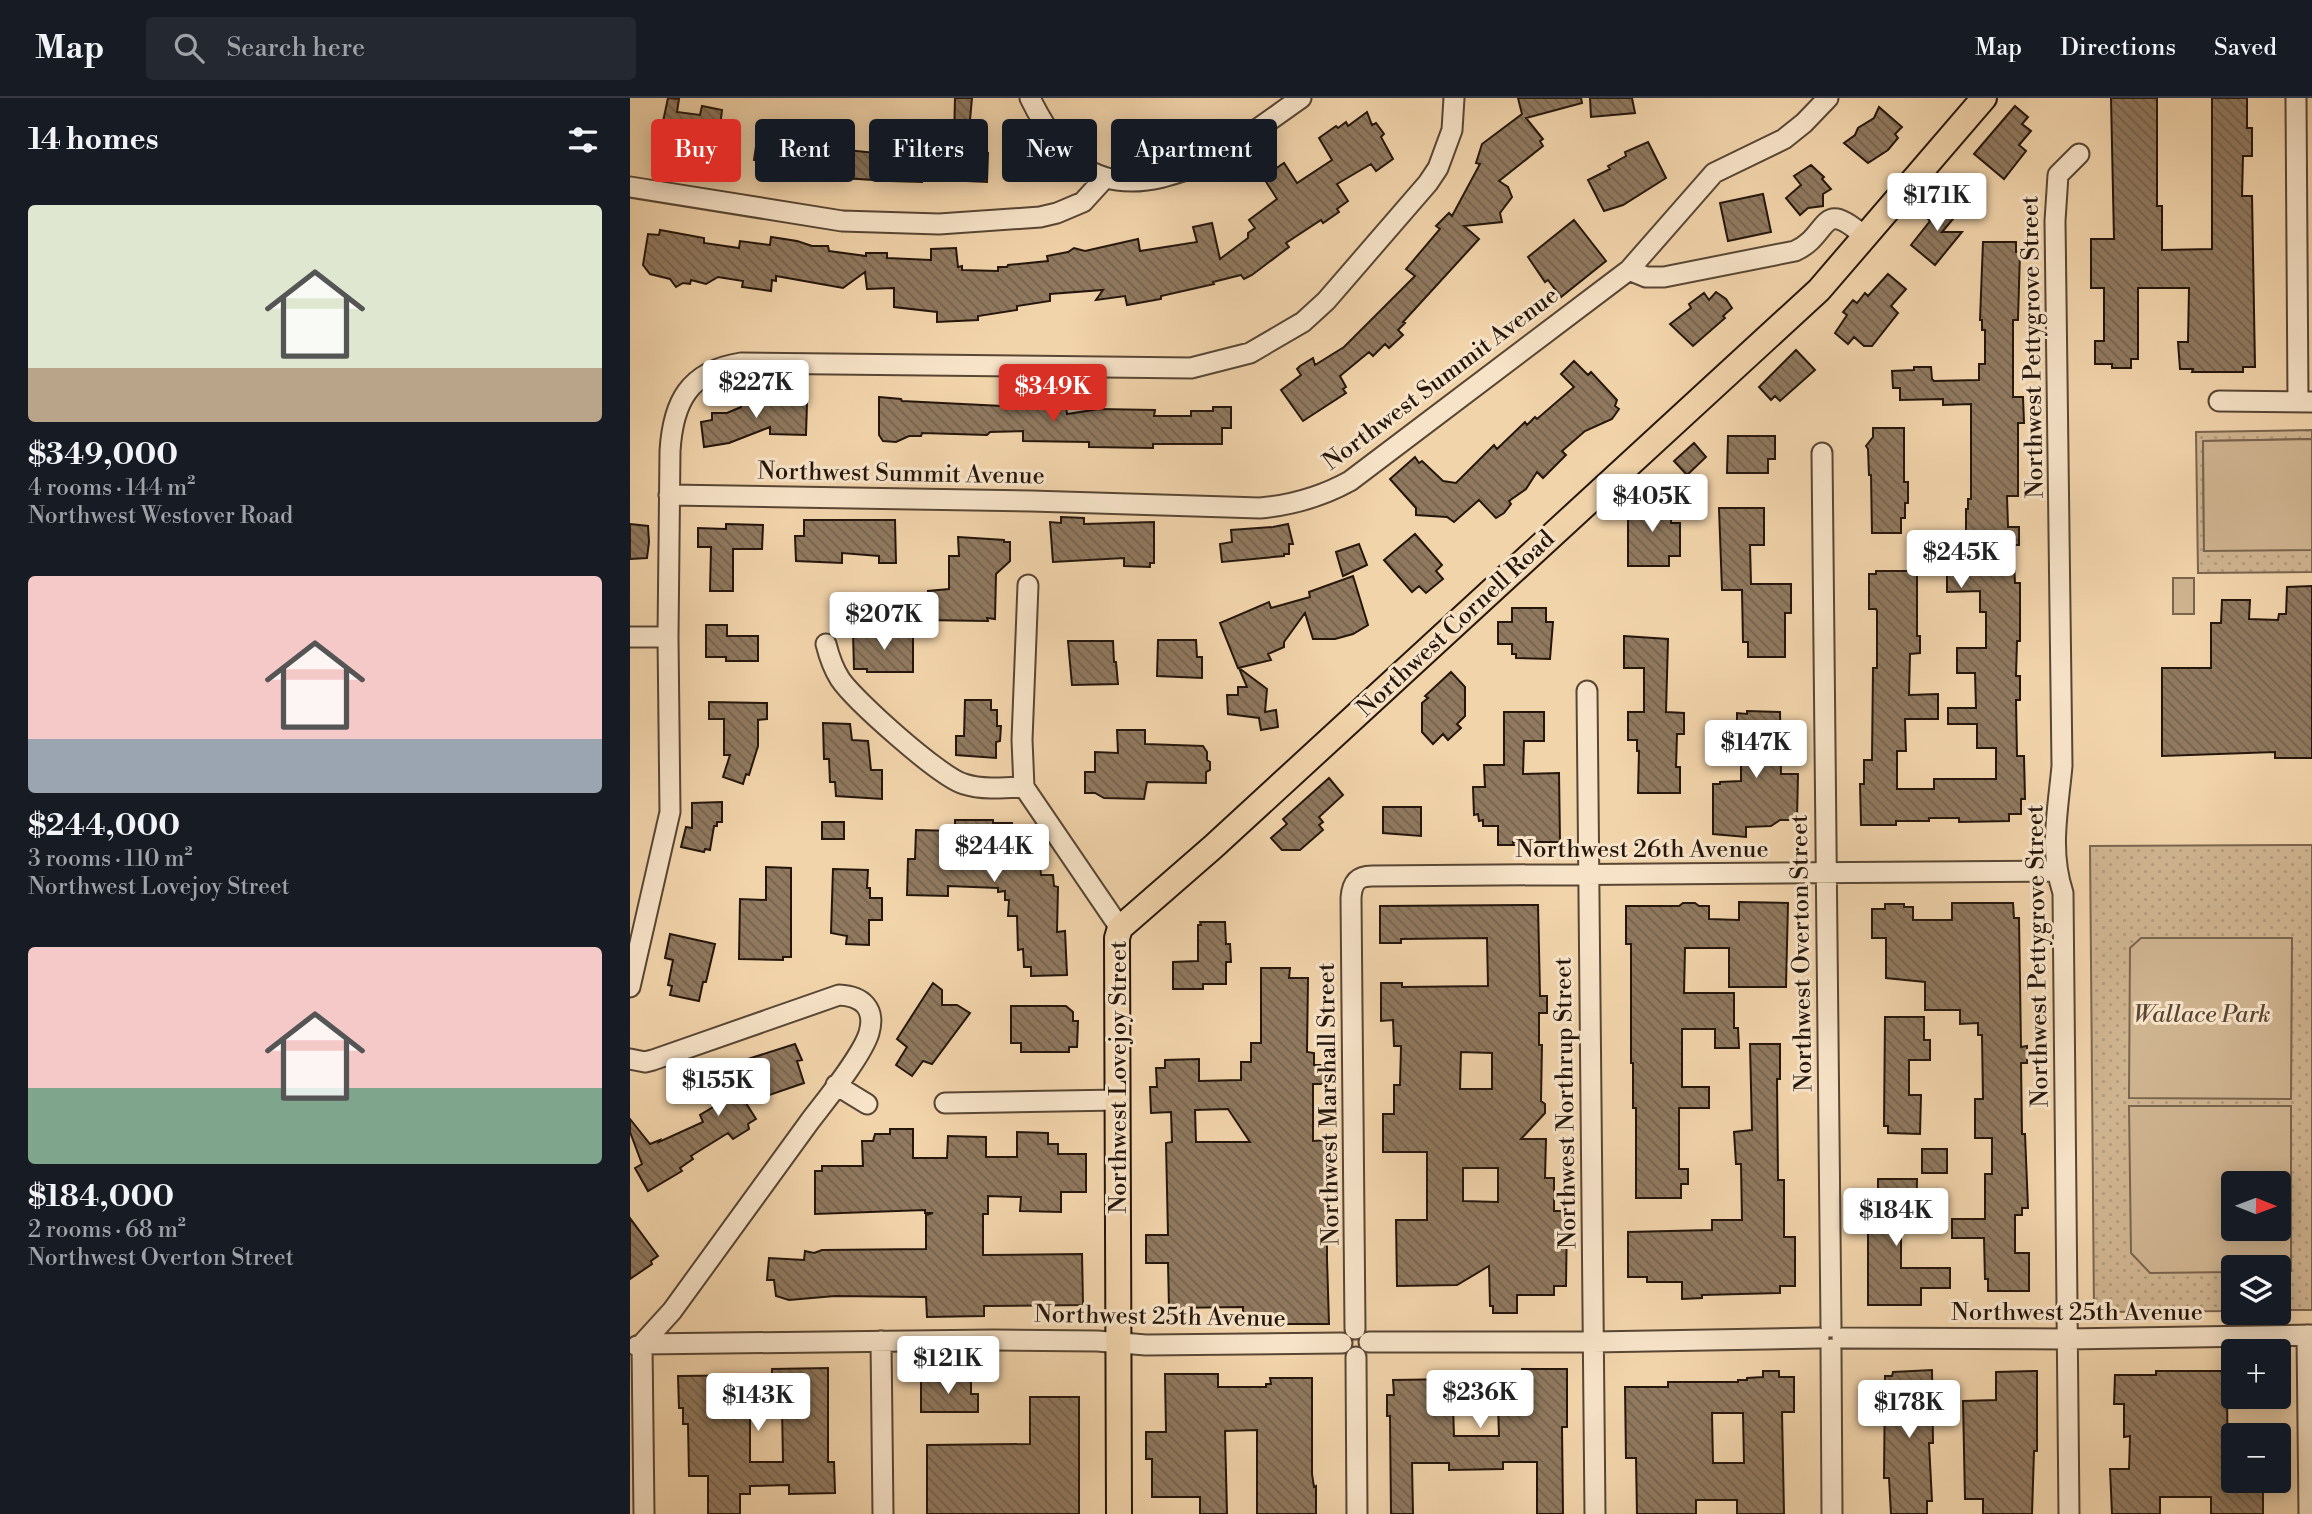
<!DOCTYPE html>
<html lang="en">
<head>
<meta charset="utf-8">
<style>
  body { margin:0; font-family:"Libre Bodoni",serif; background:#242831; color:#f1f3f6; height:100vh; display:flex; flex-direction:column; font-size:26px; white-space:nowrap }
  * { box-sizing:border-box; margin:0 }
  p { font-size:23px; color:#9ea1a6 }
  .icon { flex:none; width:38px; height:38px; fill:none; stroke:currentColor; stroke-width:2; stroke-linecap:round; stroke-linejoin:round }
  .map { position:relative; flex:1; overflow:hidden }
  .sheet { display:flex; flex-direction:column; background:#171b24; width:630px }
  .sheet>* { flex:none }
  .hud { position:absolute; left:21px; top:21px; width:665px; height:63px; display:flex; gap:14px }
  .needle { width:46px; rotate:91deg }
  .tools { position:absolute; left:1591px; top:1073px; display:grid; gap:14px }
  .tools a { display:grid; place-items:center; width:70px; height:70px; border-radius:7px; background:#171b24; box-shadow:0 4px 18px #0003; font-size:35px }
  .price { position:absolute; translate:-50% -60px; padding:0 16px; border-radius:7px; background:#fff; color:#222; font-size:23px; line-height:46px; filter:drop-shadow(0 2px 4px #0008) }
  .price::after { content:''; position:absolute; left:50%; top:42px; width:21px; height:16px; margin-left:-10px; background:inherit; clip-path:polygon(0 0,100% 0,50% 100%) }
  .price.on { background:#d93025; color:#fff }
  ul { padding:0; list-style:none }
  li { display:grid; align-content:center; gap:14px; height:371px; padding:0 28px }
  li span { display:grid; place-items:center; height:217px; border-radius:7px; color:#555 }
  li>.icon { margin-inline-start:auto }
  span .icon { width:126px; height:126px; fill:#fffc; stroke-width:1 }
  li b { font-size:30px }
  h2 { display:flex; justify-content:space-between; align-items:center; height:84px; padding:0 28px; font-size:30px }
  .chip { padding:0 24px; border-radius:7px; background:#171b24; box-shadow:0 4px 18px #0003; font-size:24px; line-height:63px }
  .chip.on { background:#d93025; color:#fff }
  header { display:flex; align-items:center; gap:42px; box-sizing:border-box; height:98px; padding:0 35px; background:#171b24; border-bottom:2px solid #363941 }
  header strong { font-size:33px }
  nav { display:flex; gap:38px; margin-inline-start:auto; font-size:24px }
  .search { width:490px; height:63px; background:#242831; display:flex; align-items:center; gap:18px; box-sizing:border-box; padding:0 24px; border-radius:7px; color:#9ea1a6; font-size:26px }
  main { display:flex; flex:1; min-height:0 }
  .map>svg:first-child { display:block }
  .grass { fill:url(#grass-dots); stroke:#7a654e; stroke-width:2; fill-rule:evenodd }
  .garden { fill:#cfb490; stroke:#7a654e; stroke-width:2; fill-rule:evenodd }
  .building { fill:url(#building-back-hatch); stroke:#25160c; stroke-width:2; fill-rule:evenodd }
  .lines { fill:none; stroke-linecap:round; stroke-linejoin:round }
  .minor-casing { stroke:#584634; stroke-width:23 }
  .major-casing { stroke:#25160c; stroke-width:28 }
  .minor { stroke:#f7e3c8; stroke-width:19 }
  .major { stroke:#f2d4ab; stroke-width:24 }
  .labels { text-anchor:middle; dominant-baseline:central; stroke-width:6; stroke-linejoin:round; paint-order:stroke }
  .street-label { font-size:24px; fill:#25160c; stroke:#f7e3c8 }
  .park-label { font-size:24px; font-style:italic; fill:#584534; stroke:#f7e3c8 }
</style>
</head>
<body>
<header>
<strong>Map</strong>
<div class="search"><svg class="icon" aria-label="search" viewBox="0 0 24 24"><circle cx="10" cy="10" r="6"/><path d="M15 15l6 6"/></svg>Search here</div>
<nav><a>Map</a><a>Directions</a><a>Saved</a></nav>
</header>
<main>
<section class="sheet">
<h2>14 homes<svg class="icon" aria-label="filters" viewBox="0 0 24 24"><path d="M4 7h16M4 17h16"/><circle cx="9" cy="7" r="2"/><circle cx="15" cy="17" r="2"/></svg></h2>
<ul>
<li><span style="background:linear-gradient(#dfe7d0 75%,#b9a48a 0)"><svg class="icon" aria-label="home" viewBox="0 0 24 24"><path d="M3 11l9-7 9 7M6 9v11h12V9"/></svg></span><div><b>$349,000</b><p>4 rooms · 144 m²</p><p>Northwest Westover Road</p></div></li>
<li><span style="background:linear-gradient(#f6c9c9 75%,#9aa5b1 0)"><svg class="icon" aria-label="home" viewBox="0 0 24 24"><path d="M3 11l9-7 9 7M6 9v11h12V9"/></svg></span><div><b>$244,000</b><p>3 rooms · 110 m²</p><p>Northwest Lovejoy Street</p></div></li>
<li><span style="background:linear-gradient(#f6c9c9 65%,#7fa58c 0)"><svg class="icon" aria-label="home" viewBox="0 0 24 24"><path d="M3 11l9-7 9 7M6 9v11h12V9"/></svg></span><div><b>$184,000</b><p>2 rooms · 68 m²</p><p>Northwest Overton Street</p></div></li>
</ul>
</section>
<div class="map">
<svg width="1682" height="1416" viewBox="0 0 1682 1416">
  <defs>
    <pattern id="grass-dots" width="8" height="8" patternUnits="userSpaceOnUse" patternTransform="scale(1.75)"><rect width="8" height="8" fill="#cfb490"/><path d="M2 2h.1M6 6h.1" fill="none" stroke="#b29a7b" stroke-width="1.8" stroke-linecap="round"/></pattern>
    <pattern id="building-back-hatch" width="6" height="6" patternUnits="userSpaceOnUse" patternTransform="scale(1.75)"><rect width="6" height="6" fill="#90795f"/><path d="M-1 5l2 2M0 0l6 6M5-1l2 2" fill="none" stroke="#75624d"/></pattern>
  </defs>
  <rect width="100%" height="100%" fill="#f2d4ab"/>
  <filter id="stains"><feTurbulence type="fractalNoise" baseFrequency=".00286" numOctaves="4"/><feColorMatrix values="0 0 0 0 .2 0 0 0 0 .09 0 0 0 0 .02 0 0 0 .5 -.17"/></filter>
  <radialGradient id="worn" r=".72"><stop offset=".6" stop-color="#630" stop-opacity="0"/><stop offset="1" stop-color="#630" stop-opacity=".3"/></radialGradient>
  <path class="grass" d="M1682 332V341L1573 343 1574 452H1682V474L1568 475 1566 334Z
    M1682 747V1212H1649L1648 1169H1603V1213L1464 1214 1460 748ZM1603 1085H1648V1130H1603Z"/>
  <path class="garden" d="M1682 341V452L1574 453 1573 343Z
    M1543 480H1564V516H1543Z
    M1511 840H1662L1661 1001 1499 1000 1500 850Z
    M1499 1008H1661V1173H1649L1648 1169H1603V1174L1520 1175 1501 1155ZM1648 1085V1130H1603V1085Z"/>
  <path class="building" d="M38 0 49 1 47 14 70 17 72 8 92 12 89 38H85L83 51 45 45 44 49 28 47Z
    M325 0H342L340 22H347V45H355V55H358L357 84 292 81V84L260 83 196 79V72L124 62 128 35 157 37 159 25 176 28 175 31 185 33V36L218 38 217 52 255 56V48L268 47V42H286L288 48 320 50V43H324Z
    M888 0H951L952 5 896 20 913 41 910 43 913 48 869 83 878 89 882 99 870 115 872 124 834 128 849 141 773 224 775 225 768 232 773 237 759 250 755 246 743 258 739 254 710 278 716 289 713 291 716 295 673 323 651 292 671 277 667 271 670 268 683 260 685 267 714 249 785 178 776 171 810 131 806 128 819 115 822 118 850 66 846 65 852 46 892 16Z
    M960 0H1002L1005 15 961 19Z
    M1481 0H1527V108H1532V152L1582 151V0H1617V30H1622V58H1613L1612 98H1622L1625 269H1613V274H1562L1563 271H1550L1548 244H1558L1559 190H1508V261H1501V270H1482V266H1465V243H1474V190H1461V141H1484Z
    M1385 8 1398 19 1392 26 1401 33 1389 47 1396 53 1374 81 1344 56Z
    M1249 9 1272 29 1265 36 1268 40 1258 52 1238 65 1214 45 1225 37 1228 30 1244 20Z
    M737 14 742 27 746 25 754 36 751 39 763 61 746 73 741 66 707 86 718 103 707 111 709 114 693 125 691 122 656 145 659 149 622 177 614 181 611 177 583 184 584 186 531 198V201L497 207 495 198 466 202 473 192 420 196V203L387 208V212L348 218V222L307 224V214L264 209V190L237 191 235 174 213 190 146 178V183L142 182 141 193 112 189 113 183 88 179 76 186 61 182 60 186 53 185 46 189 40 181 20 176 13 167 18 136 29 137 30 132 74 140V145L109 150 110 143 140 147 141 139 167 143 182 148H198L199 153 236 158V155H257V160L301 162V151L326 150 328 169 332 168V172L368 173V169H377L378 167 418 163 417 158 438 154 444 150 455 153 508 141 510 153 567 144 563 129 582 125 590 161 618 140V135L625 130 619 122 647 101 633 79 654 65 667 85 702 62 689 40 706 28 708 30 716 24 718 28Z
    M1018 44 1036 80 993 107 974 113 958 82 980 71 978 68 996 58 995 54Z
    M1181 67 1194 79 1192 81 1201 91 1193 96V108L1178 110 1170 117 1156 100 1171 87 1164 78Z
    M1133 96 1141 134 1098 143 1090 105Z
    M1310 101 1328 115 1312 134H1332L1305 167 1281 147 1300 123 1296 119Z
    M944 122 976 163 931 199 918 182 915 184 898 159Z
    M1353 144H1386V154H1390L1388 222H1383V299H1393L1394 325H1388V398H1377L1378 429H1389V447H1385L1384 464 1385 485H1390V543H1387L1386 578H1390V602H1386L1387 658H1394L1395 701H1391V716H1379V723L1329 724V720H1299V723H1266V727H1231L1230 686H1234V662H1242L1243 570H1247V513L1246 511H1239V476H1246V473H1287V538H1290V555L1280 556 1279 597 1308 596V621H1275L1276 653H1267V691H1304V681H1366V650H1347V626H1318V610H1346L1345 575H1327V550H1356V514H1350V493L1317 494V474L1336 473V411H1338V401H1341V306L1313 307V301L1270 302V290H1263L1262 273 1284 272V269H1301L1302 281 1304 283 1349 282V266H1355V232H1352V222H1350Z
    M1258 176 1276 191 1261 208 1268 215 1242 248H1234L1224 239 1218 246 1205 235 1217 217 1213 214 1223 202 1227 205 1235 195 1238 198Z
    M1086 194 1096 201 1102 210 1093 218 1095 220 1063 248 1040 226 1061 210 1059 206 1074 195 1079 202Z
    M1166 252 1185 272 1150 303 1145 298 1141 302 1129 289Z
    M944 263 958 277 961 274 987 302 985 308 989 311 982 321 955 333 932 353 936 357 913 380 907 374 896 391 879 403 881 406 874 415 866 420 849 402 824 424 817 419 786 417V410L760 381 785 359 789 365 792 363 813 383 826 385 864 347 867 351 895 324 897 327 905 319 907 321 944 289 931 276Z
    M110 298 163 299 164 305H177L176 337 140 336V329L99 345 74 349 71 324 82 322V315H97L111 309Z
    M249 299 271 301 272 303 393 309 436 307 437 316 469 311 525 312 524 318H561V313H583V309H601V330H592V346H523V350L459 349V344L393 343V333L360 334 357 337 292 335 291 338H279L266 344 253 343 249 337Z
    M1243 330H1274V384H1278V405H1275V420H1271V435H1242L1241 377H1239L1238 351 1236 348 1243 339Z
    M1098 338H1145V361H1138V375H1097Z
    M1064 345 1076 359 1057 377 1044 363Z
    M998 403H1041V425H1050V458H1039V468H998Z
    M1089 410H1134V447H1120L1121 486H1161V515H1155V559H1118V544H1113L1112 492H1092Z
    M431 419 454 420V426L524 424V465H520V469L494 468V460L423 464 420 424 431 425Z
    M174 422H265L266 465H249V458L212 455V465L166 463 165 438H174Z
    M0 426 18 428 19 444 17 460 0 461Z
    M96 426 133 427 132 451H103V493H80L81 449H68V430L96 431Z
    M658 426 663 446H659V456H654V458L592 464 590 446 602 444 601 432 643 429Z
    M785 436 812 467 806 473 813 481 796 495 789 488 782 494 754 462Z
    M328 439 374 442V444H380V463L366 476 365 521 357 520 358 523 293 522V502H298V493L319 491V458H329Z
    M729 446 737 467 713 478 706 454Z
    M723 478 738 527 723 536 705 541H683L675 515 654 544V549L638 556 641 562 608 570 590 525 639 504 641 510 680 499 679 494Z
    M1682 488V660H1645V654L1532 658V570H1581V525H1591L1592 502H1620L1619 521 1648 522 1649 516H1656L1657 489Z
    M882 510H916V524H923L920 561 886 560V556H882V546H868V524H882Z
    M76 527H97V538H128V563H96V559H76Z
    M223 534H283V574H237V571H224Z
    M994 538 1038 541 1036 614 1054 615V636H1047L1046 669H1050V695H1008L1009 653H1007V642H998V614H1014V570H994Z
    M528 542H566L567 559H572V580L527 578Z
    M438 543H483L484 564H486L488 586 442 587Z
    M609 570 637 591 635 614 646 612 648 629 631 632 629 620 598 616 597 597H608V589H617Z
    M821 574 835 589V618L827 626 831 630 818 642 813 636 803 646 792 634V605L798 600 795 598Z
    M335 602H361V612H367V628H371L370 643 366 644V660L326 657V638H334Z
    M79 604 137 605V621L128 622V648L119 677 116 676 113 686 93 679 100 657H94V621H79Z
    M1117 613 1150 614 1151 676H1168L1167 722H1150L1141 728 1116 729V739L1083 736V686H1090V684L1111 683V650L1110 638 1107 637V615L1117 616Z
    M874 614H914V643H894L893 676 929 675 930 744H883L884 747H868V728H853V722L849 723 848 716 844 717 843 689H855L854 667H874Z
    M193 625 220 626 222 642 238 643 241 672H252V701L206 698 205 684H200L199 661H194Z
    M487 632H515V646L573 648 577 654V662L580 664V672L576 674V685L517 684 514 701 474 700 465 695H455V674H465V654L488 655Z
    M699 680 713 697 689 719 693 724 689 727 693 732 670 752H652L641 740 657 726 653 721Z
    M92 704V724H87V728H84L80 752 75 751 74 754 51 749 56 729 62 730V705Z
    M753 709H791V738L753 735Z
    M325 722H363V725H382L387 767H410L411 777H423L424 788 428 789 427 834 435 833 437 877 401 878V869H394L393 851 388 852 387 818H378L379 802H375V793L368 794V790L318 788V798L277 797 278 761H285L286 732 325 733Z
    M192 724H214V741H192Z
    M136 769 161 770V859H153V862L109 861 110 801 136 802Z
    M203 771 238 772 237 790H240V800H252V822H239V847L216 846 217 838 201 835Z
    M1109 804 1158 805 1156 889H1099V850H1055L1054 895H1104V930H1108L1109 950H1085V931H1052V989H1079V1010H1049V1071H1058V1086H1051V1100H1006V1010H1003V965H1001V846H996V808H1049L1053 805H1065L1069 808H1079V821L1109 822Z
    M1322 805H1383L1384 820H1389L1391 949 1397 948V965H1391L1392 1036H1395L1398 1110H1392V1117H1385V1155H1399V1193H1358V1181H1355L1354 1140H1322V1121H1355V1076H1362V1040H1345V1001H1353L1352 937H1348V925L1330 926V912H1295V884L1256 880V840H1242V811H1255V806H1274V809H1283V822H1322Z
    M908 807 910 898H917V915H909V947H912L911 1003 915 1006V1015L891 1041H916L915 1080H924V1113H937L936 1188H924V1197H887V1215H863V1208H860L859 1168 827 1187 767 1188 766 1122H797V1054H753V1016H764V987H770L771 948H764L763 922 751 923V885H772V889L858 888 857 840 771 841V845H750V808ZM831 954 862 955V991H830ZM833 1070H868V1104L833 1103Z
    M570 824H595L596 846H600L601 864H596V886H573V891H543V864L568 863V827H571Z
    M40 836 85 846 76 884H73L69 903 40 897 42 888 38 887 43 862 35 860Z
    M631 870H660L659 880H678L677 954 684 955V967H696V986H683V1043L699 1042V1105H697V1161L699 1226H613V1209L539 1210 538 1165H516V1137H538L536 1045 542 1044 541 1014 521 1015 520 989H527L526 970H535V962L569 961V983L611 982V964H621V945H631ZM598 1011 620 1044H566L565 1012Z
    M303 885 312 892V907H327L340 915 302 966 293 963 282 978 266 967 277 949 267 941Z
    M381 908H436L443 914V923H448L447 949H439V954H391V945H381Z
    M1255 919H1294V942H1300V962H1279V997H1291L1290 1036 1258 1035V1028H1254Z
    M165 946 172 962 167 963 174 985 116 1005 126 1021 118 1026 119 1031 103 1041 98 1035 61 1058 63 1061 50 1070 52 1073 18 1093 5 1070 12 1066 0 1034V1021L20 1046 30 1042 29 1044 73 1024 70 1017 123 985 115 962Z
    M1120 946H1150V981H1147L1148 1082H1154V1139H1165V1188H1150V1195L1072 1197V1200L1052 1201V1184H1017V1179H998V1134L1082 1132V1122H1112L1111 1066H1106L1104 1034 1122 1032Z
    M260 1031H283V1060H317L318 1038 356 1039V1059H387V1034L418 1035V1046H428V1056H456V1094H431V1114L390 1113 391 1099 358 1098V1116H353V1157L452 1156 453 1207 354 1208V1218L297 1219 296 1199 205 1198 159 1202 146 1198 144 1182H137L139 1160 174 1162 175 1153 184 1155 192 1152 296 1151V1117L303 1115H295V1112L185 1116V1073H192V1068H233L232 1043H243L245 1036H260Z
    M1292 1051H1317V1075H1292Z
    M1248 1081H1287L1286 1133H1271V1170H1320V1190H1291V1207H1238V1102H1248Z
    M0 1120 28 1158 21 1163 22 1166 0 1181Z
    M198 1270V1364H204L205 1395 159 1396V1387L120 1388V1396H110V1416H78V1378H59L58 1326H53V1310H49L48 1278 142 1277V1271ZM152 1308 153 1364H120V1309Z
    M892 1271H937V1329H932L933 1416H907V1364H873V1371L819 1372V1365H782L783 1416H761L760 1318H757V1297H764L763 1282 892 1280ZM823 1308H868L869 1338H824Z
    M1302 1272 1303 1345H1299L1302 1403H1297V1416H1261L1259 1380H1254L1255 1278H1262L1263 1274Z
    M1133 1273H1149V1279H1164V1314H1152L1154 1416H1107V1402H1066V1416H1007L1006 1360H996L995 1289H1038V1284H1108V1282H1117V1280L1133 1279ZM1082 1315H1113L1114 1365H1083Z
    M1407 1273V1353H1404L1402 1416H1353V1401H1335L1333 1303 1366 1302V1274Z
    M1526 1273H1603V1300H1597L1598 1369H1603V1382H1633V1416H1581V1399H1530V1416H1482L1480 1371H1499L1500 1338 1494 1339V1306H1484L1485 1277H1526Z
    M535 1276H588V1289H636V1286H641L640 1280H682V1376L684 1389 686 1388V1416H627V1332L595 1333 597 1416H570V1399H522V1361H516V1334H536Z
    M302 1279 341 1281V1296H348V1314H291V1281H302Z
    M400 1299H449V1416H297V1347L400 1346Z"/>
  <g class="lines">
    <g class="minor-casing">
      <path id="minor" d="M400 0C429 59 463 96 533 79 548 75 563 70 578 63 610 45 641 21 671 0
        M1666 0 1668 304
        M0 89 212 123 309 126 410 119 427 115 453 104 474 81
        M999 172 1016 179H1034L1165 153C1201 137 1189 98 1235 139
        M1589 303 1682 304
        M1192 355 1201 1229
        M39 397 401 403 630 410C663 407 691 399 720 383L999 172 1084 75 1154 41 1174 25 1198 0
        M398 487 392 642 394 689 490 830
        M0 539H38
        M196 546C199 558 203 570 210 581 224 602 311 680 334 686 352 692 375 690 394 689
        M957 593 965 1416
        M0 889 40 714 38 539 40 353C43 304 59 273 111 265L561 270 620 255 673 224 696 203 798 85 808 70 822 32 824 0
        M0 961 15 964 23 962 209 897C232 898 246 910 239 935 232 958 196 1002 180 1023 134 1087 88 1150 42 1213L12 1246 7 1248
        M206 987 237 1006
        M315 1005 489 1002
        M725 1231 721 800C722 785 727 778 742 778L1426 773
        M1677 1237 1679 1416
        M1212 1240 1437 1241 1682 1237
        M251 1243 253 1416
        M739 1244H963L1189 1240
        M12 1246 364 1242 467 1243 516 1247 712 1245
        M12 1246 14 1416
        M1201 1251 1202 1416
        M726 1259 727 1416
        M1439 1416 1433 795C1419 753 1428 712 1432 668L1425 123 1428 77 1449 56"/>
    </g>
    <g class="major-casing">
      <path id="major" d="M489 1416 487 840 490 830 583 749 1189 192 1354 0"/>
    </g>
    <use href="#minor" class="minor"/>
    <use href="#major" class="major"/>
  </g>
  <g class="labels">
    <g class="street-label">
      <text transform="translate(1403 249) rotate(-91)">Northwest Pettygrove Street</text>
      <text transform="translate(811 281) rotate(-37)">Northwest Summit Avenue</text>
      <text transform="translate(271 376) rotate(1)">Northwest Summit Avenue</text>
      <text transform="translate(826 526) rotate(-43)">Northwest Cornell Road</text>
      <text x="1012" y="752">Northwest 26th Avenue</text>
      <text transform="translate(1172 855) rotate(-91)">Northwest Overton Street</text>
      <text transform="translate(1408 858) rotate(-91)">Northwest Pettygrove Street</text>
      <text transform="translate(489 979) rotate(-90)">Northwest Lovejoy Street</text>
      <text transform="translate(936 1005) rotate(-91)">Northwest Northrup Street</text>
      <text transform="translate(699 1006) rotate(-91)">Northwest Marshall Street</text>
      <text x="1447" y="1215">Northwest 25th Avenue</text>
      <text transform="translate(530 1219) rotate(1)">Northwest 25th Avenue</text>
    </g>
    <g class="park-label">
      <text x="1572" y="917">Wallace Park</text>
    </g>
  </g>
  <rect width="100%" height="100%" filter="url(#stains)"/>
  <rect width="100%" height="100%" fill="url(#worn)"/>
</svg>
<div class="tools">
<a><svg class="needle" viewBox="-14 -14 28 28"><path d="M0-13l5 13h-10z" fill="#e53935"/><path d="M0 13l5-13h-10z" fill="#9ea1a6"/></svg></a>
<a><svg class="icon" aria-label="layers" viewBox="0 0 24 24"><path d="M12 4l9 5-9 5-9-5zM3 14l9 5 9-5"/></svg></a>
<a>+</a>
<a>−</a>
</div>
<b class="price" style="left:1307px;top:135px">$171K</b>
<b class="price" style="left:126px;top:322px">$227K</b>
<b class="price on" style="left:423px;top:326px">$349K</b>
<b class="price" style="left:1022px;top:436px">$405K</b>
<b class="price" style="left:1331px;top:492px">$245K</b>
<b class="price" style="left:254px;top:554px">$207K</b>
<b class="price" style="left:1126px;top:682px">$147K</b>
<b class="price" style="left:364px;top:786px">$244K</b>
<b class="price" style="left:88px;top:1020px">$155K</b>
<b class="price" style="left:1266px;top:1150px">$184K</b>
<b class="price" style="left:318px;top:1298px">$121K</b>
<b class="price" style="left:850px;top:1332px">$236K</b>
<b class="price" style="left:128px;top:1335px">$143K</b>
<b class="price" style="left:1279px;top:1342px">$178K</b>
<div class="hud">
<a class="chip on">Buy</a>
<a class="chip">Rent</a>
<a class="chip">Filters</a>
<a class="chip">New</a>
<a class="chip">Apartment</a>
</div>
</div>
</main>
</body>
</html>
